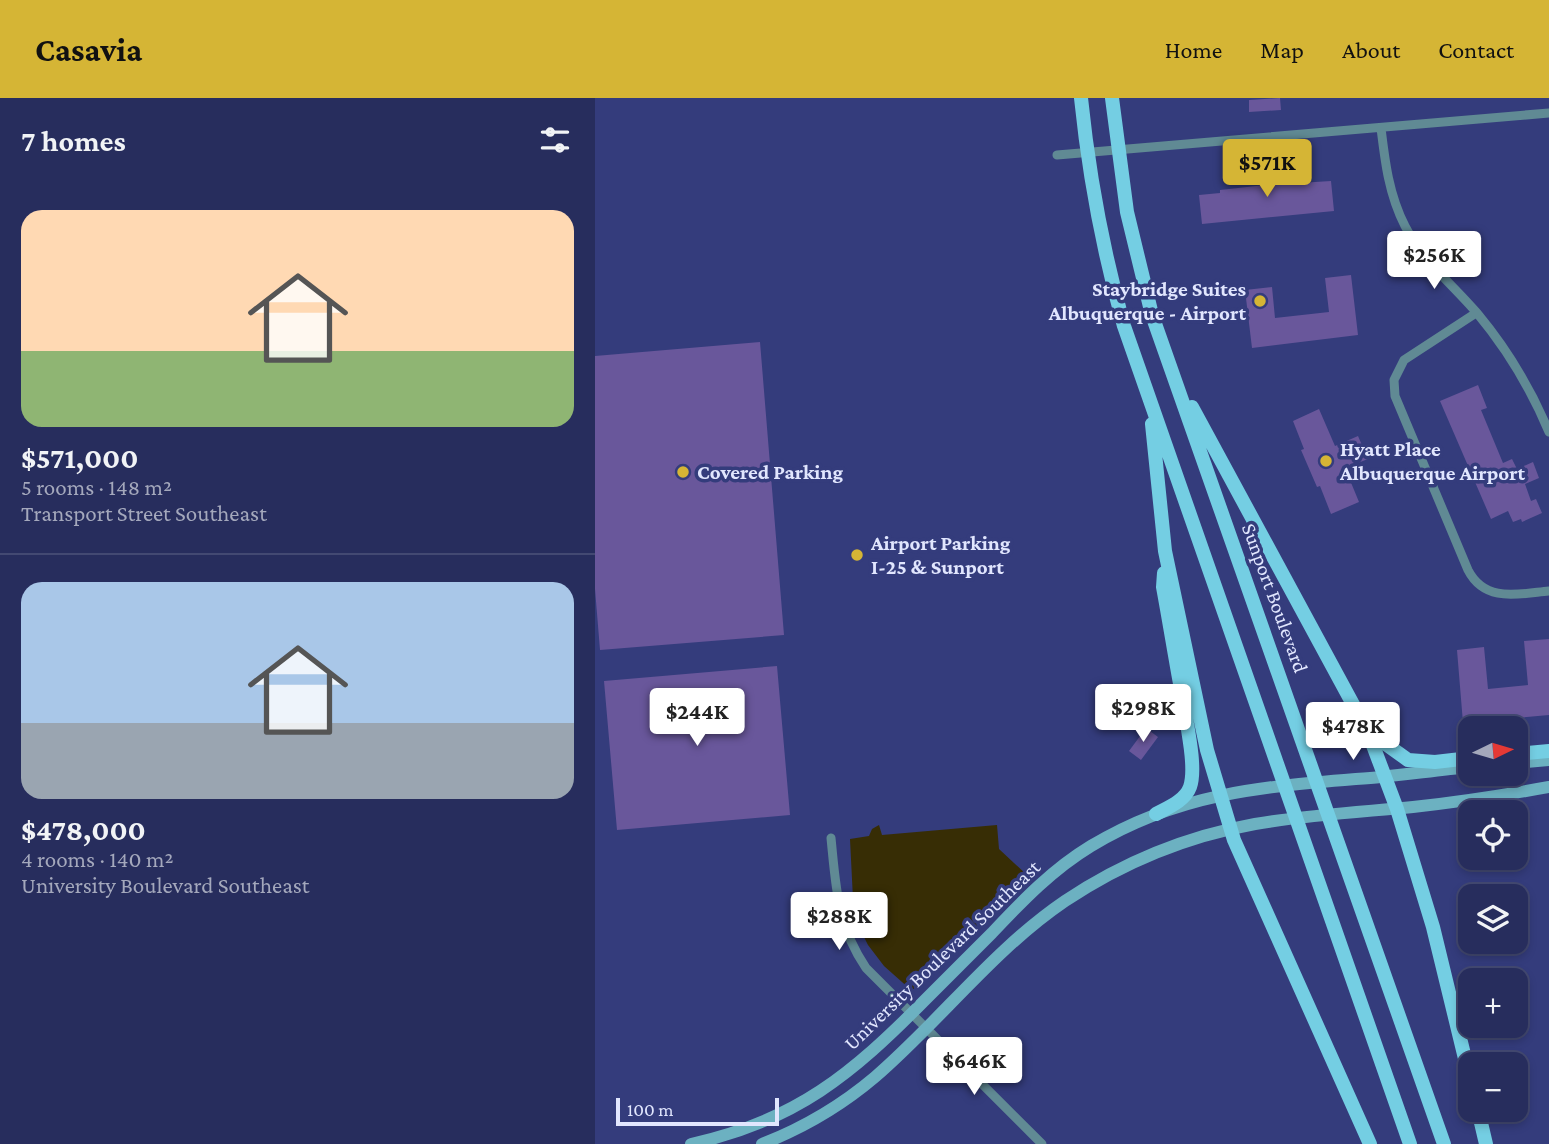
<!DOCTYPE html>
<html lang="en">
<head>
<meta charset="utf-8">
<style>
  body { margin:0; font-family:"Crimson Pro",serif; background:#2f3563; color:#f1f3f6; height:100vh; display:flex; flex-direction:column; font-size:26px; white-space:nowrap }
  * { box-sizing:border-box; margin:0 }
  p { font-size:23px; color:#a4a8bc }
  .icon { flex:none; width:38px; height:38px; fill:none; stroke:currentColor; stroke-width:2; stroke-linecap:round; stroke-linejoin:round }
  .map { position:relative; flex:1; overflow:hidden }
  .drawer { display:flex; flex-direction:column; background:#272d5d; width:595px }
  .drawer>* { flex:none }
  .needle { width:46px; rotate:85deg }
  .controls { position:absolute; left:863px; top:618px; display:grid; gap:14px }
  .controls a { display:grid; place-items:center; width:70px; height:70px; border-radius:14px; background:#272d5d; box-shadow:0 4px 10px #0003,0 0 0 2px #434972; font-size:35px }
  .scale { position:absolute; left:21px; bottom:18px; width:163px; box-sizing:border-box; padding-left:7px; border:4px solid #e1e6fe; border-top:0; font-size:19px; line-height:24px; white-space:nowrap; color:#e1e6fe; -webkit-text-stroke:5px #343c7c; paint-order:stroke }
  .price { position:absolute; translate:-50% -60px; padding:0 16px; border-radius:7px; background:#fff; color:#222; font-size:23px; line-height:46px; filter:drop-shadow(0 2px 4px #0008) }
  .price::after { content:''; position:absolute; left:50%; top:42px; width:21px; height:16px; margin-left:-10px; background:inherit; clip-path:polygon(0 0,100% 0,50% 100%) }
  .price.selected { background:#d5b535; color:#111 }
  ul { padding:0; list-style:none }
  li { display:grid; align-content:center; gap:14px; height:371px; padding:0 21px }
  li+li { border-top:2px solid #434972 }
  li span { display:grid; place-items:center; height:217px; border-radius:21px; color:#555 }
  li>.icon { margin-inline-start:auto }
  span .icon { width:126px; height:126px; fill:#fffc; stroke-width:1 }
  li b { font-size:30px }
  h2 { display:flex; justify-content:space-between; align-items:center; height:84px; padding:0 21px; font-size:30px }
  header { display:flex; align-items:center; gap:42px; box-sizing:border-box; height:98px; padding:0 35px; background:#d5b535; color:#111 }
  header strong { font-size:33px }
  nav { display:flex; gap:38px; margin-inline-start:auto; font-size:24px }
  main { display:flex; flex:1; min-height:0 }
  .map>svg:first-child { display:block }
  .water { fill:#372d05 }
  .building { fill:#69579b }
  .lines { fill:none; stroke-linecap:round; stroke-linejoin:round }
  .street { stroke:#608a94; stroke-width:9 }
  .secondary { stroke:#6cb1c1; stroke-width:12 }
  .primary { stroke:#74cee3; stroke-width:14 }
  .poi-dot { fill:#d5b535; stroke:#343c7c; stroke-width:2.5 }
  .labels { text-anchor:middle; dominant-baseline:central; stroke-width:7; stroke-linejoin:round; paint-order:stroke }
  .poi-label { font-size:21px; font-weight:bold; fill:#e1e6fe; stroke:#343c7c; text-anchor:start }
  .street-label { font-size:21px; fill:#e1e6fe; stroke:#343c7c }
</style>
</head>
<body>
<header>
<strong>Casavia</strong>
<nav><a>Home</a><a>Map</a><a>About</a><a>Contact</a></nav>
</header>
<main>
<section class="drawer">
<h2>7 homes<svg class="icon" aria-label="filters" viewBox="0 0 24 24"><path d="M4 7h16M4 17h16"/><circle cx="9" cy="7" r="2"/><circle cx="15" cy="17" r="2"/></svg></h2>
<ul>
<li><span style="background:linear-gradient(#ffd9b3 65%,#8fb573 0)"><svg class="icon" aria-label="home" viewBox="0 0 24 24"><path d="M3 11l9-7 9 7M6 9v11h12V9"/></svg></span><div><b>$571,000</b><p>5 rooms · 148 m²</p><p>Transport Street Southeast</p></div></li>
<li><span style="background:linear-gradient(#a9c7e8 65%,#9aa5b1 0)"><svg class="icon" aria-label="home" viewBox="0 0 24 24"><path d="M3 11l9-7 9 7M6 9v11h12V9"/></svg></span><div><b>$478,000</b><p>4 rooms · 140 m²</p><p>University Boulevard Southeast</p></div></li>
</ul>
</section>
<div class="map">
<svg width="954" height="1046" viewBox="0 0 954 1046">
  <rect width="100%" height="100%" fill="#343c7c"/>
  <path class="water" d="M284 727 287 737 402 727 404 751 432 777 320 890 316 892 289 868 273 847 266 833 258 801 255 741 274 738 277 731Z"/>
  <path class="building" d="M685 0 686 12 654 14V2Z
    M686 62 688 86 736 83 739 113 607 126 604 97 625 95V92L670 87 667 64Z
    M756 177 763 237 657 250 650 192 677 189 680 220 734 214 730 180Z
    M165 244 189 537 5 552 0 491V258Z
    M883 287 892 310 886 312 908 365 917 361 922 371 938 364 944 380 930 386 936 403 941 401 947 415 927 424 926 421 918 424 913 413 896 421 845 303Z
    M724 311 740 348 763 338 773 361 750 370 764 404 736 416 725 388 722 389 706 352 709 351 698 323Z
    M954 541V617L868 625 862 552 889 549 893 591 933 587 929 543Z
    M182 568 195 717 22 732 9 583Z
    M551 630 563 639 546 662 534 653Z"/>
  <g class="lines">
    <path class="street" d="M786 30C790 64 794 97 810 128 828 163 857 186 882 215 912 251 936 291 954 334
      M462 57 954 15
      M881 215 809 262 799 282 800 298 873 472C890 505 923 496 954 493
      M236 740C241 790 242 827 271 870L447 1046"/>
    <path class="secondary" d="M920 665 954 662
      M96 1046C201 1023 257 976 330 902 353 879 375 857 397 835 428 802 458 771 496 748 590 691 680 688 786 679 815 676 845 672 875 669
      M167 1046C208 1030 247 1007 280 979 346 922 398 852 470 803 527 765 593 738 660 726 712 717 766 714 818 709 864 704 909 697 954 689"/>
    <path class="primary" d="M486 0C494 78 508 153 529 228L815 1046
      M517 0 532 114 557 217 849 1046
      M597 309 773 634 802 711 838 829 875 981
      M557 326 570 453 612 652 639 742 775 1046
      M774 634 813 662 840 664 875 660
      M920 656 954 653
      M561 716C572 710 590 703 595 689 602 669 591 624 588 602 581 565 575 527 568 489L569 475
      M883 1012 891 1046"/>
  </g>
  <g class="poi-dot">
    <circle cx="665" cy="203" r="7"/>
    <circle cx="731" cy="363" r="7"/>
    <circle cx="88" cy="374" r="7"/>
    <circle cx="262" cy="457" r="7"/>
  </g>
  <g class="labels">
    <g class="poi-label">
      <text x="651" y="191" text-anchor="end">Staybridge Suites<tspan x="651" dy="24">Albuquerque - Airport</tspan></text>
      <text x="745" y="351">Hyatt Place<tspan x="745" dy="24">Albuquerque Airport</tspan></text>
      <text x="102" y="374">Covered Parking</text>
      <text x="276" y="445">Airport Parking<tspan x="276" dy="24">I-25 &amp; Sunport</tspan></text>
    </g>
    <g class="street-label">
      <text transform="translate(680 500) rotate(70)">Sunport Boulevard</text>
      <text transform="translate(347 857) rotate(-44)">University Boulevard Southeast</text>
    </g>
  </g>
</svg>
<div class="controls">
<a><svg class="needle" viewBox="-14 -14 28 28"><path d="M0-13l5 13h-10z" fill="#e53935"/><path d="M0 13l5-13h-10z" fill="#a4a8bc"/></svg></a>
<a><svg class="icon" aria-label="locate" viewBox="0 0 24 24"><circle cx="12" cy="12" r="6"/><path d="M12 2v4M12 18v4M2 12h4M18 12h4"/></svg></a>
<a><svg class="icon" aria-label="layers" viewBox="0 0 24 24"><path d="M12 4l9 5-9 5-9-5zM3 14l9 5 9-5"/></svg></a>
<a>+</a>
<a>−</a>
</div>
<div class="scale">100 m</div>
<b class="price selected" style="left:672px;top:101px">$571K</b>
<b class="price" style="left:839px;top:193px">$256K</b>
<b class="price" style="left:548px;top:646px">$298K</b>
<b class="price" style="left:102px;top:650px">$244K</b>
<b class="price" style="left:758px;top:664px">$478K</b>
<b class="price" style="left:244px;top:854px">$288K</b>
<b class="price" style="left:379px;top:999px">$646K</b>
</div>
</main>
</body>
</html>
